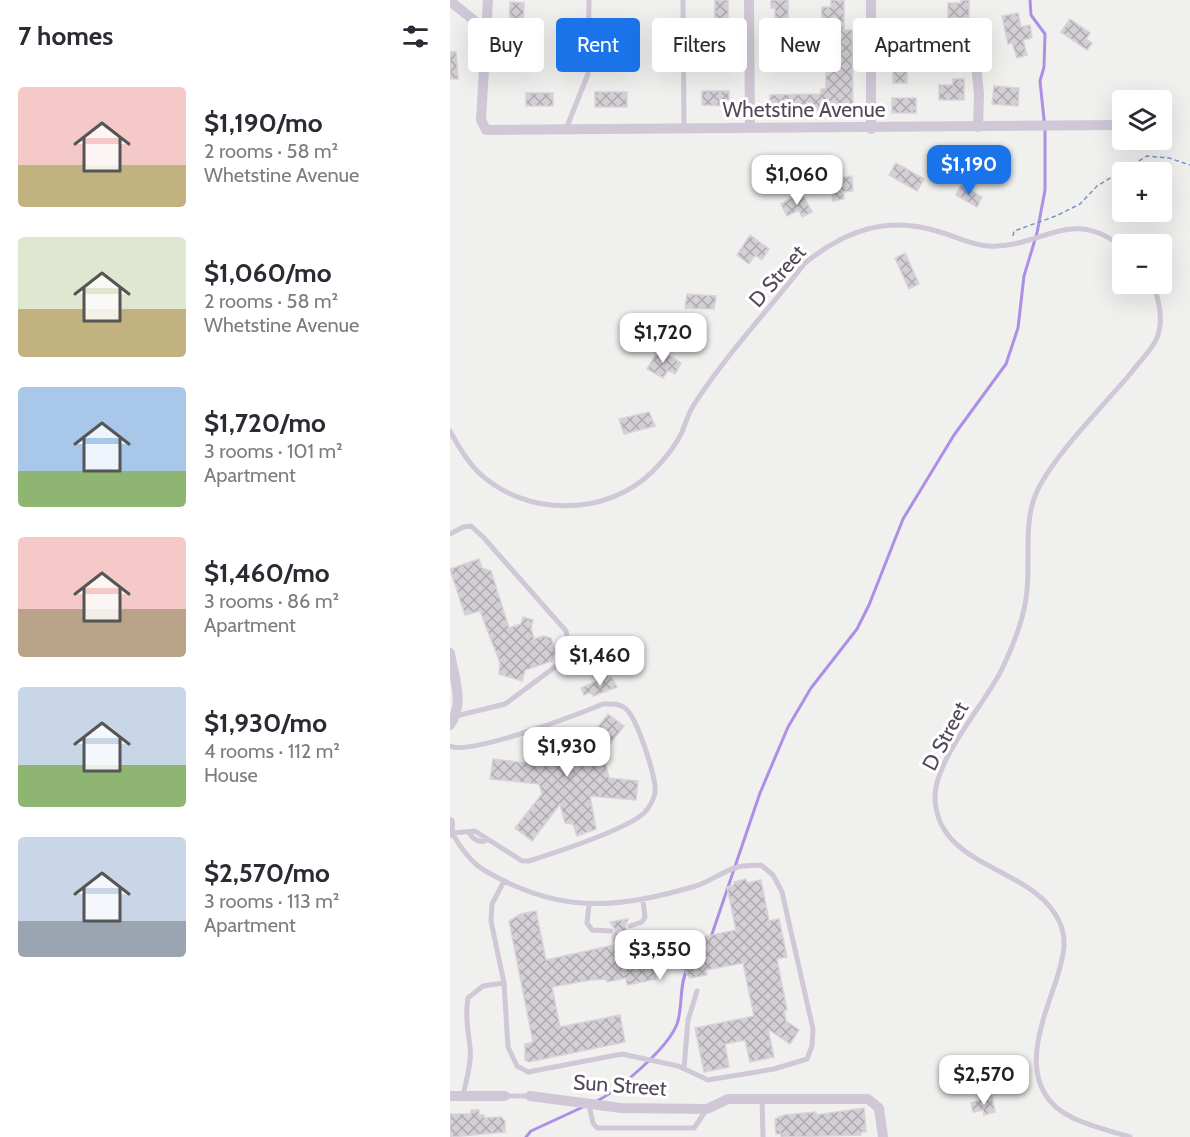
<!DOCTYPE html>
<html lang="en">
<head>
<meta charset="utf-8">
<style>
  body { margin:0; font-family:Cabin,sans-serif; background:#f7f7f7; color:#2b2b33; height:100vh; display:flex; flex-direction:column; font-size:22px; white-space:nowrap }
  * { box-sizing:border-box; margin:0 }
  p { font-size:20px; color:#7c7c81 }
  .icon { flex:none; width:33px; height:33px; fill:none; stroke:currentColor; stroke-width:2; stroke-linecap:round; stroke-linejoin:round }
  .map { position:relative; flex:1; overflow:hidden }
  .panel { display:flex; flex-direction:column; background:#fff; width:450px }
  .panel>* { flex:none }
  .top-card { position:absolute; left:18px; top:18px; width:570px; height:54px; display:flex; gap:12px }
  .fabs { position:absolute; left:662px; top:90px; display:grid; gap:12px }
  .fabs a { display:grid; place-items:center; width:60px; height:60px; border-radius:6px; background:#fff; box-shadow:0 6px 24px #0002; font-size:30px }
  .price { position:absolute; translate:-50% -51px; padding:0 14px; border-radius:12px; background:#fff; color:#222; font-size:20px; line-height:39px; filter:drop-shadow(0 2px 3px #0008) }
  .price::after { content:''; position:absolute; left:50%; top:36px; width:18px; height:14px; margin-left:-9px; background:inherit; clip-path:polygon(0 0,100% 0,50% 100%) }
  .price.current { background:#1a73e8; color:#fff }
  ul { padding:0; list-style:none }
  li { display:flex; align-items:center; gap:18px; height:150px; padding:0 18px }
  li span { display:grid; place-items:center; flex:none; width:168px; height:120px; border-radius:6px; color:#555 }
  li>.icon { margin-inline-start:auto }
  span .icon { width:72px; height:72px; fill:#fffc; stroke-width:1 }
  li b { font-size:26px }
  h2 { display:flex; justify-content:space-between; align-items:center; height:72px; padding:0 18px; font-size:26px }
  .tag { padding:0 21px; border-radius:6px; background:#fff; box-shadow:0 6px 24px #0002; font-size:21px; line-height:54px }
  .tag.current { background:#1a73e8; color:#fff }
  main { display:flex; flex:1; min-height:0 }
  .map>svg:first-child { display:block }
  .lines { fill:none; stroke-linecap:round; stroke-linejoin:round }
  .stream { stroke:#ae8fe6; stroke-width:3 }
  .building { fill:url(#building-cross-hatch); stroke:#d8d2d9; stroke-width:1.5 }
  .path { stroke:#7994c8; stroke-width:1.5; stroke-dasharray:4.5 3; stroke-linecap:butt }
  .service { stroke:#d1c8d7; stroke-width:5 }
  .minor { stroke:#d1c8d7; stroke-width:10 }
  .labels { text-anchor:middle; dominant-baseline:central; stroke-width:6; stroke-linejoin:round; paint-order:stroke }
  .street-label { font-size:21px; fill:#53475a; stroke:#fff }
</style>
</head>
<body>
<main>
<section class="panel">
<h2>7 homes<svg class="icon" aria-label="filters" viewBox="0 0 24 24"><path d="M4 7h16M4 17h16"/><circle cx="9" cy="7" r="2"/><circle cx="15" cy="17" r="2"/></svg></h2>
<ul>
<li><span style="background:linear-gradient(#f6c9c9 65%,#c2b280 0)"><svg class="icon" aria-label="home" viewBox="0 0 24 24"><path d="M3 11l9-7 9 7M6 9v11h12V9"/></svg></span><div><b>$1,190/mo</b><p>2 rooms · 58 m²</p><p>Whetstine Avenue</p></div></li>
<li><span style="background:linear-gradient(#dfe7d0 60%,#c2b280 0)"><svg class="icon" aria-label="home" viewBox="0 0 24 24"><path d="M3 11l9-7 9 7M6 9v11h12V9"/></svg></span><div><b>$1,060/mo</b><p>2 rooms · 58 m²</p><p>Whetstine Avenue</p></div></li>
<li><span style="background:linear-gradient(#a9c7e8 70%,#8fb573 0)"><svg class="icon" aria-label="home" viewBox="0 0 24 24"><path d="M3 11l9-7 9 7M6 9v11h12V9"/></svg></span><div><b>$1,720/mo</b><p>3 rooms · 101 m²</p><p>Apartment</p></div></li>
<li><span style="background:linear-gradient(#f6c9c9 60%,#b9a48a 0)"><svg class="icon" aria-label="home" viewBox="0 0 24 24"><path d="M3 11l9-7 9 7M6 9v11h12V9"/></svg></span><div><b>$1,460/mo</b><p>3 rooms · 86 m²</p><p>Apartment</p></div></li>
<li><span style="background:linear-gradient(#c9d6e8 65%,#8fb573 0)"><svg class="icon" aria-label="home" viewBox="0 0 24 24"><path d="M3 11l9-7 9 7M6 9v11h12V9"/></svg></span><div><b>$1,930/mo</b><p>4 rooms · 112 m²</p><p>House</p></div></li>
<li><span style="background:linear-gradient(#c9d6e8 70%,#9aa5b1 0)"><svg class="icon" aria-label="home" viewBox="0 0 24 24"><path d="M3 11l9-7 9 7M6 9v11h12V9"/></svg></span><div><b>$2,570/mo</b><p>3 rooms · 113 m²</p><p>Apartment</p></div></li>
</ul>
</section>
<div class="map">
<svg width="740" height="1137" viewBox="0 0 740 1137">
  <defs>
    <pattern id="building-cross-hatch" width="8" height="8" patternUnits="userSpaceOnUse" patternTransform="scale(1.5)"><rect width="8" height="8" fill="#d4ced5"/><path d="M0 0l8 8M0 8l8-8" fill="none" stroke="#afa9b0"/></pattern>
  </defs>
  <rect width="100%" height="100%" fill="#f0f1ee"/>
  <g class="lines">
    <path class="stream" d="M261 937 310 793 338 727 361 688 407 629 419 605 453 519 504 435 556 364 568 328 574 276 587 233 595 190V129L590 81 594 67 595 34 581 15 580 0
      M147 1101C170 1089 218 1048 227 1024 233 1008 229 984 237 970
      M76 1137 81 1131 133 1107"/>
  </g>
  <path class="building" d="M265 0H278V68H264Z
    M321 0H338V26H325V8H321Z
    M381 0H394V30H402L403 112 320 109V95L371 94V89H376V46H371V30L372 7H381Z
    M511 0H519V18H498V3H511Z
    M60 2 74 3 73 32 59 31Z
    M568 13 571 27 580 25 582 38 573 40 577 55 567 58 562 43 558 44 552 16Z
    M620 19 640 33 636 39 642 43 637 50 611 32Z
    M447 28H462V54H457V83H443V63H447Z
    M321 40H335V70H321Z
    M0 52H6L8 79H0Z
    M503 79H514V100H489V85H503Z
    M544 86 569 88 568 106 542 104Z
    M252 91H279V106L252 105Z
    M145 92H177V107H145Z
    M76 93H103V106H76Z
    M442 98H466V113H442Z
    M446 163 474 179 467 191 439 175Z
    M402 176 403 191 393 192 394 199 383 201 380 179Z
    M511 185 532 197 527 207 506 195Z
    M351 192 362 212 352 217 349 210 337 216 331 204Z
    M300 235 319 249 312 260 305 255 299 264 287 255Z
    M455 253 469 284 459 289 445 258Z
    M237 294 266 296 264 309 235 308Z
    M209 349 231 363 225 374 218 370 213 378 197 369Z
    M199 412 205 426 174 434 169 419Z
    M29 559 32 568 41 571 59 628 71 624 73 617 83 620 81 628 84 639 93 636 101 638 105 651 102 661 75 670 72 681 49 674 50 663 30 611 15 615 0 569Z
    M156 677 162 678 167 687 143 696 141 692 134 695 131 688Z
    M158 714 174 726 153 753 159 778 188 781 186 800 140 796 146 829 127 836 123 824 115 823 110 804 82 841 65 828 92 794 89 784 40 779 43 759 85 764 79 739 124 728 130 750Z
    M296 879 297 883 311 880 319 921 329 919 337 957 327 959 337 1010H334L336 1021 349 1030 340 1044 318 1029 324 1057 300 1062 295 1040 275 1044 279 1067 254 1072 245 1028 304 1016 293 963 256 970 257 975 240 978 228 962 210 965 211 969 204 970 206 979 177 985 176 978 157 982 156 979 140 980 102 987 110 1027 170 1015 175 1042 79 1062 75 1060V1044L83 1042 59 921 71 914 86 911 96 960 164 945 162 936 166 931 160 922 178 919 175 927 181 935 195 933 196 938 208 939 212 956 229 953V942L286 930 277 887 284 885V882Z
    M542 1096 545 1112 534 1115 533 1110 523 1112 521 1103Z
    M414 1108 416 1132H411V1135L331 1137V1134H326L325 1119 334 1115 366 1112V1115Z
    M21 1110H29V1115H34V1118L51 1117 55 1121V1132L0 1137V1114H21Z"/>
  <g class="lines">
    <path class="path" d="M563 236 564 231 606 216 630 204 647 186 697 156 719 158 740 165"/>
    <path class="service" d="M233 0 234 128
      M116 129 138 74 139 0
      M0 431C8 446 16 460 28 472 75 517 156 517 202 472 214 460 225 447 232 432 236 422 239 411 245 403 277 354 319 309 355 263 396 230 438 215 490 232 507 237 521 245 538 246 592 249 620 205 672 247
      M0 534 13 527 21 526 33 537 116 631C119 645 120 653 109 664L55 704 6 716
      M0 746C19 756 129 714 153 704 161 704 168 703 175 708 187 717 207 779 205 793 203 801 199 808 194 813 177 829 104 853 79 861H72L25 831 2 833C20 864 30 870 63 885 126 914 181 905 246 886 261 881 273 871 288 867 295 865 304 866 311 865L323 875 332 892 363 1029 362 1046 357 1059 324 1069 258 1080 228 1066 172 1054 78 1072 67 1066 58 1047 54 983 41 921 42 904 54 881
      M19 832C22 839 31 844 37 840
      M139 905 137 923 142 930 161 931
      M180 926 192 922 195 917 193 900
      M234 1068 238 1020 247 991
      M13 1096C16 1080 22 1063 20 1047 18 1029 15 1016 18 998L33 986 54 983
      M55 1096H80
      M312 1099 313 1137
      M139 1105 143 1123 147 1128H244L257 1109
      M680 1137C661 1131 639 1126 621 1117 564 1088 591 1025 606 981 612 961 619 941 609 921 584 866 487 869 485 798 484 760 535 704 552 669 564 644 575 617 577 590 580 560 574 524 585 496 599 460 654 405 681 373 689 362 700 352 706 340 714 323 709 300 703 284"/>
    <path class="minor" d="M38 0 31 120 36 130 672 125
      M299 0 300 128
      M0 1 36 30
      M515 42 525 52 529 95 528 127
      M421 129V0
      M0 653C4 677 15 705 0 725
      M0 822V833
      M0 1096H55
      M80 1096 171 1108 257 1109 278 1099H418L429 1108 433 1137"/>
  </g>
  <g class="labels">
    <g class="street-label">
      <text x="354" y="109">Whetstine Avenue</text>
      <text transform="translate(327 276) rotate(-49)">D Street</text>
      <text transform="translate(495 736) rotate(-62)">D Street</text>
      <text transform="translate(170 1085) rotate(4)">Sun Street</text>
    </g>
  </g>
</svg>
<div class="fabs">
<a><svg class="icon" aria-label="layers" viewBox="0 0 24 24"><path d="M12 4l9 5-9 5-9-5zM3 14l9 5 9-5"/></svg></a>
<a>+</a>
<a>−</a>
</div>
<b class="price current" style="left:519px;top:196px">$1,190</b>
<b class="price" style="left:347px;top:206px">$1,060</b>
<b class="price" style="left:213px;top:364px">$1,720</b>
<b class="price" style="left:150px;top:687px">$1,460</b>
<b class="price" style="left:117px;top:778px">$1,930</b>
<b class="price" style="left:210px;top:981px">$3,550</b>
<b class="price" style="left:534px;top:1106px">$2,570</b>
<div class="top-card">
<a class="tag">Buy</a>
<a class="tag current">Rent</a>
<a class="tag">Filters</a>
<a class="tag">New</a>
<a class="tag">Apartment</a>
</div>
</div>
</main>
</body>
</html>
